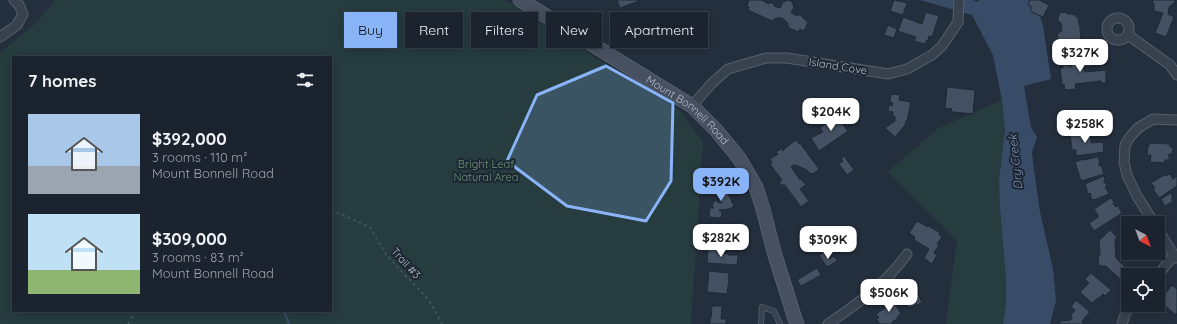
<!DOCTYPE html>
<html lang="en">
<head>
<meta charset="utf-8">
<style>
  body { margin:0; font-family:Quicksand,sans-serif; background:#282f3a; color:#f1f3f6; height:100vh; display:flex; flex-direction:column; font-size:15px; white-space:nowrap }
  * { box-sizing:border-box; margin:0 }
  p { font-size:13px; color:#a0a4aa }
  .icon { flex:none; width:22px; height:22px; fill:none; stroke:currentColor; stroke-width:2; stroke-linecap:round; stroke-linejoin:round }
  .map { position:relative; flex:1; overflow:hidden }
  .side { position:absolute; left:12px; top:56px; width:320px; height:256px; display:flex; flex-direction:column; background:#1b232e; border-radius:0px; box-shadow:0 2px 10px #0003,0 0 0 1px #39404a }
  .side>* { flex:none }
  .banner { position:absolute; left:344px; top:12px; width:380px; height:36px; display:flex; gap:8px }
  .needle { width:26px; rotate:139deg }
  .buttons { position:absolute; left:1121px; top:216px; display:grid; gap:8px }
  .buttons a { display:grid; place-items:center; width:44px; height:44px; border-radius:0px; background:#1b232e; box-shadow:0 2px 10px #0003,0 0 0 1px #39404a; font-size:20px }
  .price { position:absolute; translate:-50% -34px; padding:0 9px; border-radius:8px; background:#fff; color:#222; font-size:13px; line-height:26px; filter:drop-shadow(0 1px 2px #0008) }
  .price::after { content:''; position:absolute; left:50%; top:24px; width:12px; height:9px; margin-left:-6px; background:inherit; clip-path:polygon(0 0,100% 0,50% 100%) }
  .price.current { background:#8ab4f8; color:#111 }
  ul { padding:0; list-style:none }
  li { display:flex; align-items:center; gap:12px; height:100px; padding:0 16px }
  li span { display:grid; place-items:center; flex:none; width:112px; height:80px; border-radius:0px; color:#555 }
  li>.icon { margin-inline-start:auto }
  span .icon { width:48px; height:48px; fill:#fffc; stroke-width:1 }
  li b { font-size:17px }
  h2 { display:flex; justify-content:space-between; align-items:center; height:48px; padding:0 16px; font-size:17px }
  .pill { padding:0 14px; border-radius:0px; background:#1b232e; box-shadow:0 2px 10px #0003,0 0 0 1px #39404a; font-size:14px; line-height:36px }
  .pill.current { background:#8ab4f8; color:#111 }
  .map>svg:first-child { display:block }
  .green { fill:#263c3f; fill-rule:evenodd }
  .water { fill:#394c67 }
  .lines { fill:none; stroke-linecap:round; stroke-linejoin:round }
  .stream { stroke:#394c67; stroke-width:2.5 }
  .building { fill:#455162; stroke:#1f2835 }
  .lane-casing { stroke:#565f6c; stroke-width:6 }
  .street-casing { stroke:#565f6c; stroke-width:11 }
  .secondary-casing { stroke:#565f6c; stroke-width:15 }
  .path { stroke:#44595c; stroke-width:1.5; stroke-dasharray:3 3; stroke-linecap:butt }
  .lane { stroke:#38414e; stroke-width:4.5 }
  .street { stroke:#38414e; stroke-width:9 }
  .secondary { stroke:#465061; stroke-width:13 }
  .marked { fill:#8ab4f8; fill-opacity:0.2; stroke:#8ab4f8; stroke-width:3; stroke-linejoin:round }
  .labels { text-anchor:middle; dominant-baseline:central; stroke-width:4; stroke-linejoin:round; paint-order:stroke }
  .street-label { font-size:11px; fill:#b4bcc9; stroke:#1d2633 }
  .park-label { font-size:11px; fill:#6b9a76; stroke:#1d2633 }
  .water-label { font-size:12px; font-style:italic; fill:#7c92b1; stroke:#1d2633 }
</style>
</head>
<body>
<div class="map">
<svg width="1177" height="324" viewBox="0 0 1177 324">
  <rect width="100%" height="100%" fill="#242f3e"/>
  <path class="green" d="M55 0H504L680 111 703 142 691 324H0V53L36 23ZM13 57H331V311H13Z
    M1002 100 1005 130 999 181 1000 208 1006 280V304L1003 324H946L957 240 888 172 937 129Z"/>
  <path class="water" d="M920 0H973L978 2 979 0H1035L1043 26 1051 79 1024 86 1031 128 1037 137 1032 152 1033 162 1040 212 1053 269 1056 301 1050 324H1003L1006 304V280L1000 208 999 181 1005 130 1002 100 993 55 972 15Z"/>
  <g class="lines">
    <path class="stream" d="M284 311 289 324"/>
  </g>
  <path class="building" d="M617 0H639V1L620 8Z
    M749 0H761L769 4 770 2 775 5 774 6 780 8 783 2 788 0 792 2 794 7 791 13 798 16V14L803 17V18L808 22 804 31 800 29 799 32 789 28 787 22 782 18H776L772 21 748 10 749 7 747 6Z
    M894 0 907 3 903 15 890 11Z
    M1030 0H1039L1049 5 1043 17 1030 11 1032 7 1028 5Z
    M1152 0H1174L1175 2 1169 7 1168 14 1174 17 1166 37 1155 33 1163 13 1154 11V4Z
    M926 12 939 16 932 37 929 36 928 40H927L925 44 914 41 916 37 898 31 903 17 922 24Z
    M1067 12V14H1073V15H1076V17H1078L1079 25H1080L1081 51 1057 54 1056 44H1063V40L1058 39 1057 34 1059 33V31H1062L1061 23H1059V21L1058 20V16H1059V13Z
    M888 25 897 29 894 38 884 35Z
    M1092 56 1093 66 1083 67 1085 72 1106 70V83H1101V81L1075 84 1076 89 1065 90 1064 84 1062 85 1060 68H1063V65H1069L1070 67H1071L1070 58Z
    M947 87 975 90 973 114 953 112 951 111 952 109 945 108Z
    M891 94 900 95 899 100 911 102 907 121H906L905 125 895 137 885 128 895 121V116H892L893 112 888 111 889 105 892 106 893 103H891L890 100Z
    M842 111 847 118 841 122 848 131 819 151 811 138 823 132 820 128 836 116 835 115Z
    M1082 114 1096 116 1095 120 1101 121V119L1111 120V133L1084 129 1085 124H1081Z
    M1090 132 1091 143 1103 142 1104 152 1076 156V150H1072L1070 134Z
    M796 140 799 144 800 143 819 169 813 174 812 173 810 174 807 170 798 166 794 165 791 167 800 180 801 179 806 185 800 189 809 201 801 207 784 184 782 186 779 182 782 180 770 164 772 163 770 159 778 154 776 152 782 148 783 151 785 149H784Z
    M1151 143 1170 144V147H1173L1172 154H1169V160H1165V163L1150 162 1151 155H1147L1148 146Z
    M844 156 854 170 847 175 839 164 843 161 841 158Z
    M1097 157H1098L1100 163H1099V166L1101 165 1104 174 1081 181 1075 162 1084 159V160Z
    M1170 174 1173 179 1177 176V186L1159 198 1153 189 1155 188 1151 183 1164 175 1165 176Z
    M1104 176 1105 180 1104 181V183L1105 182 1107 186 1105 187 1109 194 1094 200V199L1092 200 1090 193 1088 194 1085 184Z
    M722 182 734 206 730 209 719 210V211H722L721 218 709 217 710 208H714L712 206 713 203 715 200 720 203H721L713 187Z
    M1171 193 1173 198 1171 199 1173 201 1165 206 1161 199Z
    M1111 198 1114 202 1113 204 1116 207 1118 206 1122 213 1094 231 1089 223 1098 217V215L1094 209Z
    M917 221 928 227 929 226 940 233 939 235 942 237 937 244 939 245 934 253 937 255 932 264 924 258 929 249 916 241 914 239 915 237 909 233Z
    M837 227 840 231 842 229 852 242 849 244 850 246 848 248 847 246 845 247 846 248 841 252 831 238 837 233 834 229Z
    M1110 230 1117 237 1115 240 1116 258 1128 270 1120 279 1106 266H1099L1098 256 1100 255 1099 239H1101Z
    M708 248 716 249V251L724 252V253L728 254V255H738L737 265 707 263Z
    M824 252 829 259 834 256 837 261 827 267 819 255Z
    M817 268 821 275 801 286 797 280Z
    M709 271 729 273 728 279H729L727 294 707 292Z
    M1091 273 1111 290 1105 296 1103 294 1099 298V297L1092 303 1080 292 1089 283 1085 279Z
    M914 283 922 303 908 308 905 301 902 302 900 296 903 295 901 288Z
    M1172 285 1177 289V313L1176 315 1158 300 1163 294 1164 295Z
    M892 298 896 303 895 304 901 314 898 316 897 319 892 322 893 324H880L876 319 879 317 876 314 885 308 884 306 886 304 885 303Z
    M1076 300 1090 312 1082 321 1084 324H1060V321L1071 320 1072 317 1071 315 1075 310 1071 307Z
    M712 306H722L721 319H726V324H710V318H711Z"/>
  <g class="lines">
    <g class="lane-casing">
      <path id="lane" d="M761 324 762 307 774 311 780 324"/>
    </g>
    <g class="street-casing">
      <path id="street" d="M1107 29a11 11 0 1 1 22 0a11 11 0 1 1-22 0Z
        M1128 35 1170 65 1177 75
        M0 37 17 25 23 14 19 5 14 0
        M692 106 711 84 728 69 766 58H787L888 74 907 69 932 55 942 46 958 22 959 0
        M1154 223 1137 196 1127 175 1124 162 1125 145 1130 137 1138 128 1153 119 1177 120
        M1158 230 1174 255 1177 258
        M1158 275 1174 255
        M828 324C857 304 887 283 907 254
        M1122 324 1126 312 1132 305"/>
    </g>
    <g class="secondary-casing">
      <g id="secondary">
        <path id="s1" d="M520 0 692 106 716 130 739 158 756 187 763 209 774 252 795 319 797 324"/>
      </g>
    </g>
    <path class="path" d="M331 210 370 227 387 256 429 300 442 324
      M128 324 135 311"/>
    <use href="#lane" class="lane"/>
    <use href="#street" class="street"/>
    <use href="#secondary" class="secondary"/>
  </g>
  <path class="marked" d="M606 66 673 103 671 181 646 221 567 206 507 161 537 95Z"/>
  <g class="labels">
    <g class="street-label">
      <text transform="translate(838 66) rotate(9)">Island Cove</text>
      <text stroke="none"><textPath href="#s1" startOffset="201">Mount Bonnell Road</textPath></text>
      <text transform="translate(406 263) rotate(48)">Trail #3</text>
    </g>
    <g class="park-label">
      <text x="486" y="164">Bright Leaf<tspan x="486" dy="13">Natural Area</tspan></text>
    </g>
    <g class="water-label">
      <text transform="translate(1015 162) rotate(-96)">Dry Creek</text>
    </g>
  </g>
</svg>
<div class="buttons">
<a><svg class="needle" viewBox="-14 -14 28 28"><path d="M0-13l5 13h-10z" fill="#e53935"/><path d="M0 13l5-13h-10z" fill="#a0a4aa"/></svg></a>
<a><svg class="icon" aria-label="locate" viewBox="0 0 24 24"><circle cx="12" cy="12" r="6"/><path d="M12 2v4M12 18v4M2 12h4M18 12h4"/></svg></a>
</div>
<b class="price" style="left:1080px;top:73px">$327K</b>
<b class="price" style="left:831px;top:132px">$204K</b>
<b class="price" style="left:1085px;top:144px">$258K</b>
<b class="price current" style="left:721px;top:202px">$392K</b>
<b class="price" style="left:721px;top:258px">$282K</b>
<b class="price" style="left:828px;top:260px">$309K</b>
<b class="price" style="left:889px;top:313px">$506K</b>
<div class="banner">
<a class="pill current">Buy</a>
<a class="pill">Rent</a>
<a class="pill">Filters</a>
<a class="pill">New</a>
<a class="pill">Apartment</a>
</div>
<section class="side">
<h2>7 homes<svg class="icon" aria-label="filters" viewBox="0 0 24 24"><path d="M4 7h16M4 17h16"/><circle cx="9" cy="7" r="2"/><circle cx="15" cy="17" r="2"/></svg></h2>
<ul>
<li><span style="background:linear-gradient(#a9c7e8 65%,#9aa5b1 0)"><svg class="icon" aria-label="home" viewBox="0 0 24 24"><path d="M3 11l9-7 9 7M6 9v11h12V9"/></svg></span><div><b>$392,000</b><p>3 rooms · 110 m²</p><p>Mount Bonnell Road</p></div></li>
<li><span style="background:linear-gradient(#bfe0f5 70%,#8fb573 0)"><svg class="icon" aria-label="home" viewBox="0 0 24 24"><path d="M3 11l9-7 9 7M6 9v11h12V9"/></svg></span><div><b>$309,000</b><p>3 rooms · 83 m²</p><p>Mount Bonnell Road</p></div></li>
</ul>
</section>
</div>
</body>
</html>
